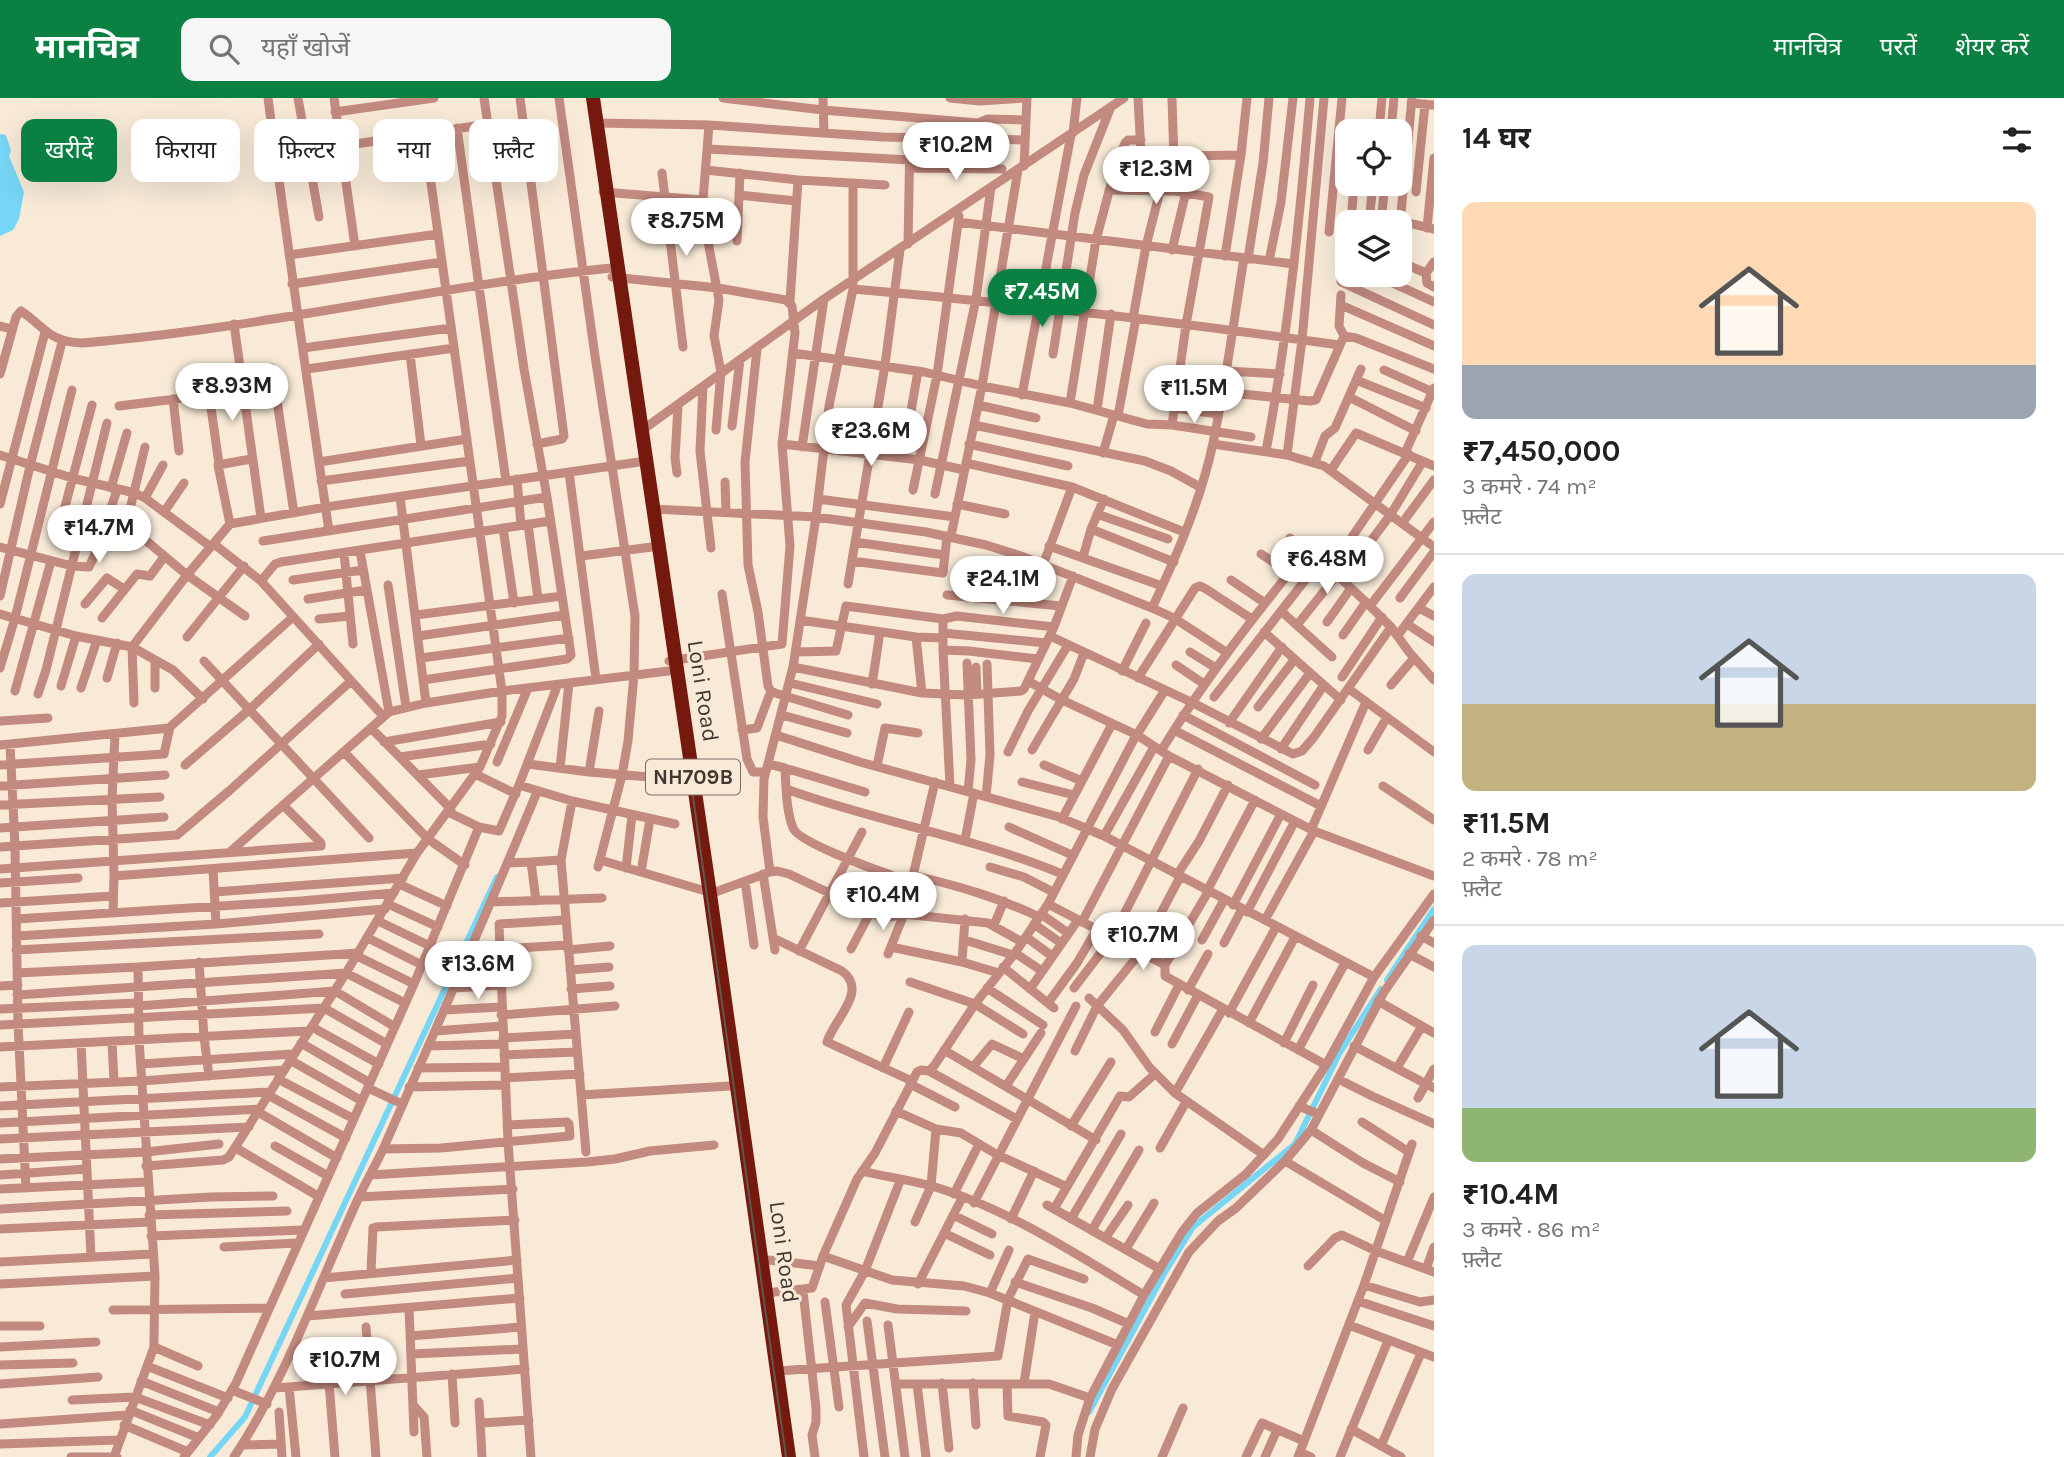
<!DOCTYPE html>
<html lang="hi">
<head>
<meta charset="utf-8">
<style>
  body { margin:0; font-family:Karla,"Noto Sans Devanagari",sans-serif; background:#f6f6f6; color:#202124; height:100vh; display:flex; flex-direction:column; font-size:26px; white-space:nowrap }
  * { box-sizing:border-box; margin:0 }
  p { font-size:23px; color:#757577 }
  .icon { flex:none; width:38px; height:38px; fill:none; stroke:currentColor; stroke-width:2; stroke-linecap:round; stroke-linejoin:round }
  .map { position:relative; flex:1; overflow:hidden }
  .side { display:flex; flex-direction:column; background:#fff; width:630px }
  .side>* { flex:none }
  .banner { position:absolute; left:21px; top:21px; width:665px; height:63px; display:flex; gap:14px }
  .fabs { position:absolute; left:1335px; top:21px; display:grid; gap:14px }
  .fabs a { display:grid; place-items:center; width:77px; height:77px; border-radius:14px; background:#fff; box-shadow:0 7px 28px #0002; font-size:35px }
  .price { position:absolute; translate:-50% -60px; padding:0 16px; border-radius:24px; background:#fff; color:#222; font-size:23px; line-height:46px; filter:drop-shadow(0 2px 4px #0008) }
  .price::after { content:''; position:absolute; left:50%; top:42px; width:21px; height:16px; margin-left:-10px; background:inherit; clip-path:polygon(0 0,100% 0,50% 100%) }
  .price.current { background:#0b8043; color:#fff }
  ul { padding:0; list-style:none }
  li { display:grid; align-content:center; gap:14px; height:371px; padding:0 28px }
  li+li { border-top:2px solid #e0e0e0 }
  li span { display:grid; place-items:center; height:217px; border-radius:14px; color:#555 }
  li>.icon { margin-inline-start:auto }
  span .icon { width:126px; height:126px; fill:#fffc; stroke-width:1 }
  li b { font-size:30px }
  h2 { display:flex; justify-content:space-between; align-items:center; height:84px; padding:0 28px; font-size:30px }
  .pill { padding:0 24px; border-radius:14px; background:#fff; box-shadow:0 7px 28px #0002; font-size:24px; line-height:63px }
  .pill.current { background:#0b8043; color:#fff }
  header { display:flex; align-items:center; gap:42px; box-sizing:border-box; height:98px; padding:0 35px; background:#0b8043; color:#fff }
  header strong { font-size:33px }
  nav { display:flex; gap:38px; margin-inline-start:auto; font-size:24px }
  .search { width:490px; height:63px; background:#f6f6f6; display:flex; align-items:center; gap:18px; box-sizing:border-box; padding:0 24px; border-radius:14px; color:#757577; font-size:26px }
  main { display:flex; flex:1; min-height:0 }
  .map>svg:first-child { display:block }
  .water { fill:#76d6f5 }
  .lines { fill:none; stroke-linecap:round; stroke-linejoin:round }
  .canal { stroke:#76d6f5; stroke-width:6 }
  .minor { stroke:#c38a7f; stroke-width:9 }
  .highway { stroke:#75190e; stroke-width:14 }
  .rail { stroke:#60584f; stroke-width:2 }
  .labels { text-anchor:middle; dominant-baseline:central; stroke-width:6; stroke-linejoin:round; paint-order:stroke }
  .shield { fill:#f8ead7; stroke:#766e64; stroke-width:2 }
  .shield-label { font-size:21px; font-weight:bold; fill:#3f3932 }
  .street-label { font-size:23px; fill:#3f3932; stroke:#f8ead7 }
</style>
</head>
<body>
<header>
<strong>मानचित्र</strong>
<div class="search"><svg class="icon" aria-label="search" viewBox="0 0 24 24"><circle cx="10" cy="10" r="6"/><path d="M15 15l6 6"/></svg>यहाँ खोजें</div>
<nav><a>मानचित्र</a><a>परतें</a><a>शेयर करें</a></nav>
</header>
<main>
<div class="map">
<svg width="1434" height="1359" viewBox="0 0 1434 1359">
  <rect width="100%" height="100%" fill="#f8ead7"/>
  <path class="water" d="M155 53a26 26 0 1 1 52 0a26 26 0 1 1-52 0Z
    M0 36 6 37 11 53 9 58 24 94 19 121 13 132 0 138Z"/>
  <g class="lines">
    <path class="canal" d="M1387 882 1434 811
      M1089 1314 1165 1174 1193 1129 1295 1046 1340 954 1381 891
      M210 1359 245 1319 497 779"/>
    <path class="minor" d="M268 0C287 145 308 289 329 433
      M298 0 319 119
      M334 0 355 148
      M520 0 564 338 562 341 537 346
      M559 0 595 258 635 518 634 577 628 643 622 677 598 769
      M723 0 823 12 978 25 987 21 1026 22
      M823 0 824 35 883 39 1025 42
      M950 0 980 3 1025 0
      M1138 0 1143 92
      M1172 0 1175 93
      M1411 5 1434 7
      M335 14 434 0
      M596 25 709 27 824 35
      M709 27 703 102 705 128 719 202 714 238 721 274 716 332
      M457 30 506 383
      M1379 33 1382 0
      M1391 33 1394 0
      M1073 35 1077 0
      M708 51 910 62
      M276 58 488 26
      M1174 58 1241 57
      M1024 68 1027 0
      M910 70 1002 71
      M706 72 798 82 885 87
      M662 75 683 249
      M1109 92 1175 93 1209 99 1186 227 1172 327
      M603 94 703 102
      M1416 94 1425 6
      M739 97 796 103
      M1400 123 1434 131
      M958 124 1294 166
      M1351 124 1354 86
      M1369 124 1373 86
      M1381 124 1385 86
      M1400 125 1412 0
      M1427 130 1434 60
      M1329 134 1342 0
      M1341 138V184L1434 227
      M737 143 740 75
      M908 146 910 40
      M1172 152 1186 94
      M289 157 438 136
      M1225 158 1241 57 1247 0
      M1248 161 1263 65 1269 0
      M1269 163 1281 104 1293 0
      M1400 164 1426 175 1434 164
      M1426 175 1427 185 1434 189
      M1375 177 1434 204
      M612 179 718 190 786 202 792 208 795 235 782 346 790 448 782 546 669 563
      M292 186 442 164
      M853 191C1015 205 1177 224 1339 247
      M1341 197 1339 228 1344 238
      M790 204 798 82
      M1341 207 1434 248
      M1133 220 1146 148 1160 93
      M234 226 261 420
      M0 228 12 231
      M303 250 451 230
      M757 251 745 364 748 467 758 514 768 588 771 593 775 595 848 617
      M793 255 924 274 982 288 1070 305 1147 326 1172 327 1251 339
      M410 256 421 347
      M1053 256 1075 115 1084 77 1110 11
      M272 270 294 415
      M307 271 454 250
      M1384 272 1433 294
      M1225 273 1280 276
      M0 276 16 219 21 213C45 229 49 244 82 245 259 231 434 188 611 170
      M1356 282 1426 310
      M703 288 700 353 711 450
      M1222 294 1310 303 1316 302 1344 238 1356 240 1434 271
      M1022 297 1071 37
      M1349 299 1416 333
      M173 301 179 353
      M1070 305 1096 142 1115 71 1125 45 1128 42H1141
      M978 307 1036 320
      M119 308 208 297 210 303 219 366
      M1174 310 1218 316
      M1097 312 1111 216
      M1118 318 1136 220
      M974 327 1145 363 1171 373 1200 389
      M732 328 740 262
      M641 333 824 201 1124 0
      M907 336 918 273
      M782 346 920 362 964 372
      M969 346 1068 368
      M1213 346 1287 357 1324 368 1434 449
      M145 349 128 419 131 430 187 477 245 518
      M802 349 824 201
      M1266 353C1288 237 1300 118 1310 0
      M1103 355 1114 317
      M1405 355 1434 290
      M0 357 72 380 135 395 145 400 211 449
      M1287 357 1302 242 1324 0
      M319 364 467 341
      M1315 364 1325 338 1335 330 1361 271
      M966 365 1072 389
      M1331 372 1356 335 1434 368
      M569 374 596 581
      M677 375 675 360 678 308
      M517 381 521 427
      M321 383 470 363
      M725 384 726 414
      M111 390 127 335
      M913 392 937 277 959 118
      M935 396 976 201 991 89
      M400 399 426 605
      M145 400 163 367
      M818 401 955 419
      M0 406 45 234
      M957 406 1005 416
      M652 411 816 419 926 434 986 447 1021 458 1152 510 1174 520 1226 554
      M164 414 184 385
      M1097 416 1168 441
      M1403 424 1434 382
      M230 426 218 367 251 361
      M528 426 538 501
      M503 430 514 505
      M1091 431 1174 464
      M58 435 92 307
      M951 438 982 288 1018 72
      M1290 440 1335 475 1370 508 1391 529 1409 554 1434 582
      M263 443 547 399
      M855 444 944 457
      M214 446 261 483 383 618
      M1049 448 1162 488
      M0 449 72 468 89 469 97 452 117 392
      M360 453 389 614
      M344 455 353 546
      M1261 456 1290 475
      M581 458 652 449
      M1083 459 1091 431 1104 401
      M852 463 943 475 947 438
      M1043 467 1072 389 1184 434
      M1330 471 1409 356
      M293 482 363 472
      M1231 482 1265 505
      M1342 482 1391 416 1423 363
      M261 483 275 466 281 464 550 423
      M848 486 885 267 900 152
      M388 487 406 609
      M722 496 747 661 753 674H765
      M947 497 1061 508
      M0 498 30 368 62 244
      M1400 500 1434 454
      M308 501 366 492
      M85 506 107 480 124 491
      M1370 508 1434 424
      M1152 510C1177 457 1201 402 1213 345 1226 284 1234 221 1244 160
      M1419 510 1434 518
      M1281 513 1332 559
      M0 516 76 538 132 549 173 572 203 601
      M416 517 562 498
      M102 520 137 476 150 478 164 459
      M319 521 350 518
      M943 521 957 518 1054 529
      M800 522 916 539 943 540
      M1327 524 1351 490
      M1407 526 1434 544
      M1297 527 1337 477
      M1264 534 1341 602
      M943 535 1046 545
      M1343 537 1366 504
      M1398 537 1434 489
      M418 538 565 517
      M1050 538 1191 604 1293 656 1302 653 1314 639 1391 529
      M187 539 244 468
      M916 539 922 595
      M943 552 969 553 1038 561
      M796 554 836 553 846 508 943 521V552L950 688
      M1190 554 1216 570
      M421 560 569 540
      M204 563 369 740
      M967 565 971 662 968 693
      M1176 567 1204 586
      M793 569 922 595 967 597 1021 593 1024 591 1054 529 1073 478
      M976 569 977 596
      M0 570 15 520 72 292
      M1122 573 1146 525
      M1342 579 1382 519
      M107 580 117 545
      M1138 580 1195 490 1200 488 1206 491 1252 521
      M423 582 567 561 571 557 547 399 524 271 484 0
      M1028 583 1060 601 1137 637 1169 658 1314 733 1434 778
      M790 585 877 606
      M558 586 519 687 572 703 675 726
      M872 586 880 534
      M1391 587 1414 560
      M61 588 76 538
      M81 590 97 542
      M155 590V562
      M1349 591 1434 654
      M15 593 51 463
      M38 596 46 572 107 325
      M1214 599 1320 463
      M134 605 132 549 187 477 230 426 326 409 639 364
      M1258 609 1294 562
      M782 617 847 635
      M1183 617 1315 687
      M0 623 48 620
      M1229 625 1282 549
      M371 630 451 711
      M742 632 757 630 771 593
      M1174 632 1321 708
      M115 636 112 701 114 778 417 755
      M776 637 860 664 1059 719 1104 738 1374 879
      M1261 641 1310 575
      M384 644 501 624
      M10 646 15 748 18 925 26 1090
      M0 647 169 630
      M1281 651 1324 587
      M1032 652 1074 581 1084 555
      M1368 652 1387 619
      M1161 653C1206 579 1259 512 1314 444
      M344 654 428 741 465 767
      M1008 654 1028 613 1068 547
      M400 659 491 646
      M497 664 528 590
      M528 666 589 674 686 682
      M768 666 785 670C786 688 786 712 793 730 798 744 873 771 891 777
      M0 667 164 656 170 629 293 519
      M185 667 250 611 319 546
      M1044 667 1082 683
      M877 668 885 630 918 635
      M560 670 569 585
      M785 670 865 694
      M589 674 599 613
      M475 676 516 696
      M418 677 480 669
      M935 684 904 816 988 825 1022 844
      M1022 684 1074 697
      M0 688 165 677
      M1383 688 1434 722
      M786 691C877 724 973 739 1062 776
      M986 699 990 657 987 566
      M572 703 561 762 586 1054
      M0 707 160 699
      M448 714 479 729 499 733 519 687
      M1062 721 1112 626
      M1009 729 1072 757
      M0 730 164 719
      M1311 732 1366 604
      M1104 738 1154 649
      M965 742 974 695
      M0 749 177 737 229 693 351 583
      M230 754 389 614 426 605 502 593 677 572
      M600 762 702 792
      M531 764 561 762
      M507 765 531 764 536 803
      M990 769 1024 779 1053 794
      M626 770 632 717
      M0 771 321 748V745L283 707
      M213 771 216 826
      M641 774 650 721
      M770 774 763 719 764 681 793 569 816 419 829 308 853 191V85
      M763 776 775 852
      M913 777C957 788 998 799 1039 819
      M1177 777 1199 743 1228 687
      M745 783 754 847
      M0 785 78 780
      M399 786 447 808
      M1207 793 1255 702
      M214 794 403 780
      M1208 794 1165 867V878L1326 967
      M710 796 770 774 777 773 789 776 878 818 889 819 904 816
      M491 804 602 800
      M0 805 113 798
      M388 806 438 829
      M1048 806 1165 867
      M1233 807 1281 716
      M1247 814 1295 723
      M113 815 114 778
      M1041 816 1068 835
      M16 821 301 803 394 795
      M1265 822 1314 733
      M378 823 430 848
      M1082 824 1169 658
      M1034 826 1061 845
      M994 827 1004 803
      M16 838 216 826 385 811
      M1421 838 1434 845
      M1026 839 1052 858
      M368 840 422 867
      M773 840 842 873C869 893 834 921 827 944L912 983
      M965 842 1013 857
      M1202 842 1224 802
      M1224 845 1242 811
      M891 849 962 864 999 875
      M501 851 568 847
      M851 851 870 815
      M16 852 319 836
      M568 852 610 848
      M799 853 862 734
      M1015 855 1042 873
      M888 856 904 816
      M1409 856 1434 869
      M357 858 414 886
      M199 864 204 939 209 978
      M962 864 965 821
      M1003 869 1054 910
      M570 872 609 869
      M17 875 138 869
      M910 884 975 906 1023 936
      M0 888 18 887
      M454 890 501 887
      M987 890 1043 927
      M1074 890 1112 840 1198 671
      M571 891 610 888
      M1030 891 1078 822
      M1188 892 1208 856
      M17 897 346 875 405 905
      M1089 900 1123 932 1150 970 1175 995 1264 1057
      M1378 903 1434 935
      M1048 905 1077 865 1097 831
      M138 908 335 893 395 929
      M0 911 138 905
      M444 912 501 909
      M1229 915 1276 829
      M501 917 615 908
      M1249 925 1295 839
      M0 927 324 910 387 946
      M312 929 379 966
      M435 933 502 928
      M1155 934 1179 887
      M503 940 576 936
      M112 944 114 984
      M81 945 91 1159
      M301 945 370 985
      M1284 945 1313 887
      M1172 946 1198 897
      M428 948 503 946
      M1354 948 1434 990
      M0 949 309 933
      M944 952 1096 1042
      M1298 952 1345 865
      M1075 953 1097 908 1140 855 1180 779
      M504 957 577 954
      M290 962 362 1003
      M141 966 294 956
      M973 969 992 946 1024 961
      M418 970 504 969
      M883 970 909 914
      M1397 970 1422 928
      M929 973 1017 1021
      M505 980 580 976
      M278 981 354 1021
      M1338 981 1372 998 1434 1026
      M910 986 955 1009
      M1006 988 1041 935
      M0 989 142 983 283 972
      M409 989 505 987
      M368 990 402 1006
      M1175 995 1223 911
      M268 997 346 1040
      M581 997 730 988
      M1418 1000 1434 971
      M0 1008 270 994
      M1299 1008 1318 1016
      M896 1013 936 1031
      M258 1014 337 1060
      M1362 1024 1409 1054
      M0 1025 260 1011
      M1071 1028 1111 964
      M1311 1032 1363 1065 1400 1084
      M0 1041 249 1029
      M275 1048 328 1078
      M236 1050 318 1098
      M1160 1050 1186 1004
      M383 1051 441 1050 570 1038 569 1026 567 1024 507 1027
      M0 1061 146 1054 219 1046
      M1285 1063 1386 1123
      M146 1068 223 1062 229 1059 346 875 417 755 480 669 502 618V593L424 35
      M862 1073C886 1079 911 1082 935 1089 1006 1110 1081 1159 1144 1197
      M0 1077 86 1071
      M370 1077 587 1064 615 1061 650 1053 714 1047
      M0 1091 147 1084
      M954 1096 979 1046
      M359 1099 513 1091
      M974 1105 1076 908
      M1047 1107 1160 1171
      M0 1111 211 1099 273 1098
      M1054 1111 1120 998 1129 999 1155 976
      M149 1117 287 1113
      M953 1117 992 1136
      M1011 1121 1034 1073
      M1071 1121 1121 1036
      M915 1124 931 1088 936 1031 961 1035 996 1056 1067 1089
      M0 1131 150 1124
      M1092 1132 1139 1052
      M944 1135 990 1157
      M151 1138 302 1132
      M1106 1139 1128 1107
      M224 1149 297 1145
      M1126 1151 1154 1105
      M823 1158 892 1182 964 1188 990 1195 1118 1247
      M769 1162 820 1168
      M0 1164 152 1156
      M1407 1164 1434 1099
      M1308 1168 1335 1140 1342 1137 1376 1153 1434 1174
      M1426 1171 1434 1149
      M371 1174 373 1130 376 1129 515 1122
      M324 1180 517 1162
      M1015 1184 1092 1210 1129 1226
      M0 1186 155 1178
      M918 1186 962 1100
      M1364 1187 1420 1204 1434 1202
      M803 1193 816 1310V1324L812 1337 815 1359
      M766 1195 812 1190 823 1158 857 1081 875 1055 917 974 921 972 929 973 934 968 975 906 1015 855 1048 806 1133 643 1165 592
      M990 1195 1009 1152
      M345 1196 518 1180
      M1358 1203 1434 1228
      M825 1204 839 1309
      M409 1210 414 1334
      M113 1212 269 1210
      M308 1218 520 1200
      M867 1223 885 1359
      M888 1227 905 1359
      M1349 1227 1434 1259
      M0 1228H40
      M366 1229 376 1359
      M848 1229 865 1205 897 1211 966 1213
      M410 1238 521 1229
      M0 1249 96 1244
      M154 1249 198 1268
      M412 1256 523 1251
      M0 1267 73 1265
      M147 1268 228 1300
      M777 1273 998 1258 1008 1201 1028 1161 1084 1181
      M452 1276 455 1325
      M141 1283 219 1314
      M329 1285 335 1359
      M942 1285 949 1350
      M973 1285 976 1327
      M1024 1285 1035 1214
      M0 1286 98 1279
      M896 1286H1007
      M917 1286 926 1359
      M289 1289 296 1359
      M275 1290 525 1271
      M232 1292 267 1306
      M72 1302 135 1299 210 1327
      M479 1304 482 1359
      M413 1307 424 1319 427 1359
      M130 1312 199 1340
      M279 1314 282 1359
      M481 1325 529 1322
      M0 1326 128 1317
      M124 1327 188 1354
      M1351 1331 1401 1359
      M0 1346 119 1342
      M242 1347 281 1346
      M1381 1348 1421 1255
      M1300 1354 1311 1359
      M71 1359H117
      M114 1359 154 1249V1241L155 1178 139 942 138 869 359 855
      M184 1359 217 1317 236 1285 414 886 479 729
      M234 1359C287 1279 318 1188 358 1101 366 1083 376 1067 384 1049 436 931 488 813 537 694
      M531 1359 508 1044 499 826 565 822
      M864 1359 846 1207 865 1173 900 1083
      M1040 1359 1046 1327 1043 1324 1008 1318 1007 1286H1049L1090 1300
      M1076 1359 1078 1337 1090 1300 1144 1197 1182 1134 1197 1115 1246 1076 1278 1041 1326 967 1374 879 1434 796
      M1090 1359 1095 1331 1112 1291 1189 1154 1218 1123 1236 1110 1285 1063 1311 1032 1384 894 1434 822
      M1162 1359 1183 1310
      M1246 1359 1262 1325 1304 1343
      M1265 1359 1277 1332
      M1298 1359 1364 1187 1412 1046
      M1340 1359 1388 1243"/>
    <path class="highway" d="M593 0 710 796 789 1359"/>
    <path class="rail" d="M692 692 786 1359"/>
  </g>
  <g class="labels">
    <rect class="shield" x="646" y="661.5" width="94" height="35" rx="5"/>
    <g class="shield-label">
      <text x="693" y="679">NH709B</text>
    </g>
    <g class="street-label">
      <text transform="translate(703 593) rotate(81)">Loni Road</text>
      <text transform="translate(784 1154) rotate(82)">Loni Road</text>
    </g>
  </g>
</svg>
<div class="fabs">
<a><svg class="icon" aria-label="locate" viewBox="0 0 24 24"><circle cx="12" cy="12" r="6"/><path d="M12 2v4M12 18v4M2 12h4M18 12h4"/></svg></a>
<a><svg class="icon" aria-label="layers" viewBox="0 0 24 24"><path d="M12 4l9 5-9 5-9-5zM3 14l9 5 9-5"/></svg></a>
</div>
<b class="price" style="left:956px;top:84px">₹10.2M</b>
<b class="price" style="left:1156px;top:108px">₹12.3M</b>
<b class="price" style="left:686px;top:160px">₹8.75M</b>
<b class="price current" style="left:1042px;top:231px">₹7.45M</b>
<b class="price" style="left:232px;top:325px">₹8.93M</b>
<b class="price" style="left:1194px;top:327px">₹11.5M</b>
<b class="price" style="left:871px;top:370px">₹23.6M</b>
<b class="price" style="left:99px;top:467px">₹14.7M</b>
<b class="price" style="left:1327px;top:498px">₹6.48M</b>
<b class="price" style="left:1003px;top:518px">₹24.1M</b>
<b class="price" style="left:883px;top:834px">₹10.4M</b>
<b class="price" style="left:1143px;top:874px">₹10.7M</b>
<b class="price" style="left:478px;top:903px">₹13.6M</b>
<b class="price" style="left:345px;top:1299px">₹10.7M</b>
<div class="banner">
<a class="pill current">खरीदें</a>
<a class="pill">किराया</a>
<a class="pill">फ़िल्टर</a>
<a class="pill">नया</a>
<a class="pill">फ़्लैट</a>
</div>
</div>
<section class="side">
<h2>14 घर<svg class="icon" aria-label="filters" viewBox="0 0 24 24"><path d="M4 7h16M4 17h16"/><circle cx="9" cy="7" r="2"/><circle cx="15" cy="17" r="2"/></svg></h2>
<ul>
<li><span style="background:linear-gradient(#ffd9b3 75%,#9aa5b1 0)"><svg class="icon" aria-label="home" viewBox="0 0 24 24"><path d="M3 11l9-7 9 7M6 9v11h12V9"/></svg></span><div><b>₹7,450,000</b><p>3 कमरे · 74 m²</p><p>फ़्लैट</p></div></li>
<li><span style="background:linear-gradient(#c9d6e8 60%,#c2b280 0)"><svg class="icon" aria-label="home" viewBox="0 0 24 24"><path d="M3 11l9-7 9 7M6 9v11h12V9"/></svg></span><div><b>₹11.5M</b><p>2 कमरे · 78 m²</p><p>फ़्लैट</p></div></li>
<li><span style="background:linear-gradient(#c9d6e8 75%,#8fb573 0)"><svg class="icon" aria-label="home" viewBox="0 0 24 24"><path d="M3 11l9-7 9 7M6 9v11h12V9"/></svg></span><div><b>₹10.4M</b><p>3 कमरे · 86 m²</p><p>फ़्लैट</p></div></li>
</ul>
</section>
</main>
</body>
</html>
